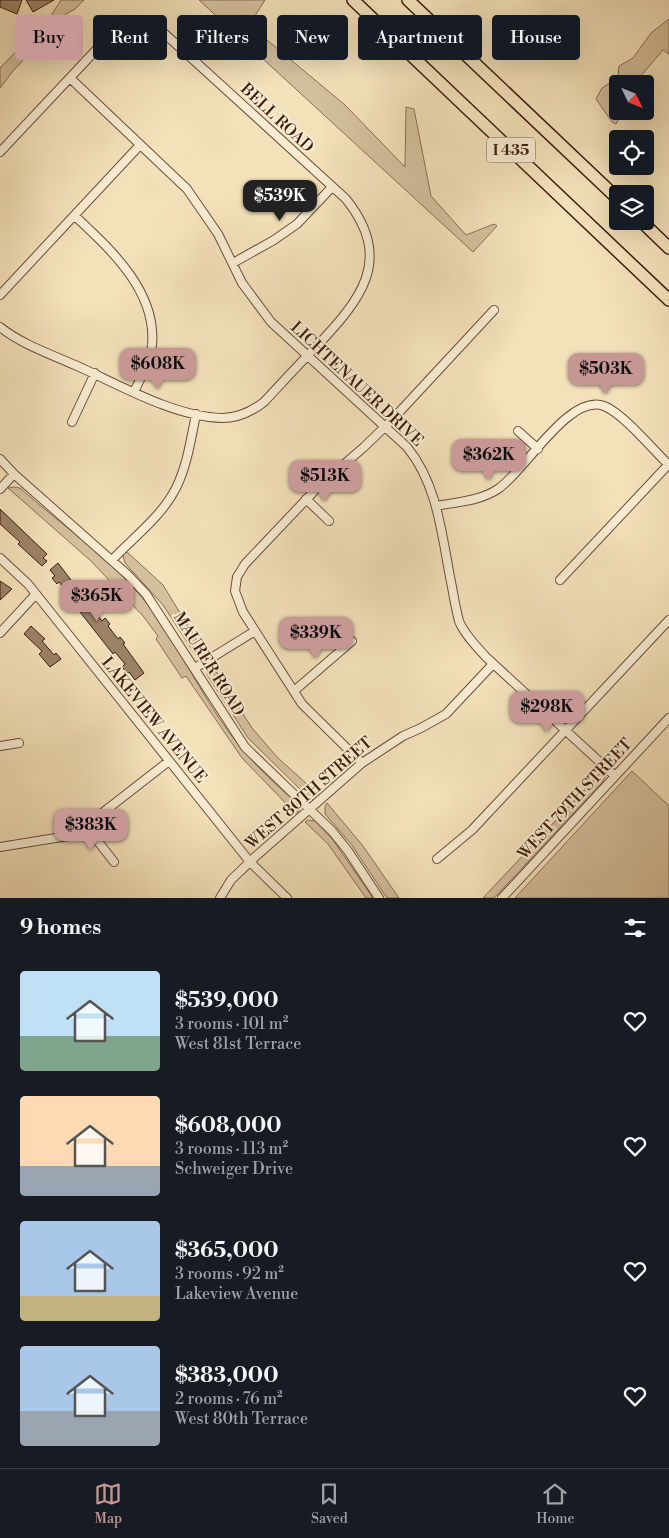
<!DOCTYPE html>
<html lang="en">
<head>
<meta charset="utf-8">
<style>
  body { margin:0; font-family:"Libre Bodoni",serif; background:#20242c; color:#f1f3f6; height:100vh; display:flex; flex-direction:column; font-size:19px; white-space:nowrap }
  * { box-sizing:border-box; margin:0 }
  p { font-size:16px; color:#9ea1a6 }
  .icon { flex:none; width:28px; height:28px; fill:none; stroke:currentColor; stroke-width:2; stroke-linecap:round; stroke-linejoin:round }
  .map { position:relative; height:898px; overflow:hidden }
  .side { display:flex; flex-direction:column; background:#171b24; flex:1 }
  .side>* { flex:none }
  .hud { position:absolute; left:15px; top:15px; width:640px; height:45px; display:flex; gap:10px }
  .needle { width:32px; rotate:133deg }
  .tools { position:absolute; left:609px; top:75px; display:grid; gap:10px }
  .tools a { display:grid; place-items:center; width:45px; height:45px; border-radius:5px; background:#171b24; box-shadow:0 5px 20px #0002; font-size:25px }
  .price { position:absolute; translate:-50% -42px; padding:0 11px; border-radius:10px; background:#c59692; color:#111; font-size:16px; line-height:32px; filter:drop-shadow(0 1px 2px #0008) }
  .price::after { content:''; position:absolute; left:50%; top:30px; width:15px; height:11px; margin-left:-8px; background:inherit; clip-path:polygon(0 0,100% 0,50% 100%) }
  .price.on { background:#222; color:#fff }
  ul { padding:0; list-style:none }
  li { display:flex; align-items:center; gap:15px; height:125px; padding:0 20px }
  li span { display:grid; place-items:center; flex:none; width:140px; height:100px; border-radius:5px; color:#555 }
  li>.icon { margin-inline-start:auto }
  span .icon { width:60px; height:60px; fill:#fffc; stroke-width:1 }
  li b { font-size:21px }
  h2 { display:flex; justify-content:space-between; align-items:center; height:60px; padding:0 20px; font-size:21px }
  .chip { padding:0 18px; border-radius:5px; background:#171b24; box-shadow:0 5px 20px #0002; font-size:18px; line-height:45px }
  .chip.on { background:#c59692; color:#111 }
  .dock { display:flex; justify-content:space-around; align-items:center; height:70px; border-top:1px solid #363941; background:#171b24; font-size:14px; color:#9ea1a6 }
  .dock a { display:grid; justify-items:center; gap:2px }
  .dock .on { color:#c59692 }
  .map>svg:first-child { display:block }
  .green { fill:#d4c09d; stroke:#896e56 }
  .building { fill:#9c8368; stroke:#3e1d0f }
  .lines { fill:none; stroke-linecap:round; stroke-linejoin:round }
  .minor-casing { stroke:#6b4e3a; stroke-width:10 }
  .highway-casing { stroke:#3e1d0f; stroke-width:14 }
  .minor { stroke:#f7ecd2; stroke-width:8 }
  .highway { stroke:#f3e1ba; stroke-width:11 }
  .labels { text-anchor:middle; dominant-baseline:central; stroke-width:4; stroke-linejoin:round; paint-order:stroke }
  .shield { fill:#f7ecd2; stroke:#765b4a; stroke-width:1 }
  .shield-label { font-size:15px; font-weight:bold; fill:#3e1d0f }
  .street-label { font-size:16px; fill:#3e1d0f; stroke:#f7ecd2 }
</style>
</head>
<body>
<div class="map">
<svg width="669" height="898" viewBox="0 0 669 898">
  <rect width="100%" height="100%" fill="#f3e1ba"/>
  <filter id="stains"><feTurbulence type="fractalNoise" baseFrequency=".004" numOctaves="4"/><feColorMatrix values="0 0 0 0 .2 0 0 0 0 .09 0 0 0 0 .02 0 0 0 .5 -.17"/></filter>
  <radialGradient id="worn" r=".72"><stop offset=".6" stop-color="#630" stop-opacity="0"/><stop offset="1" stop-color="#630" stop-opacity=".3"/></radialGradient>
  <path class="green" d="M61 0H84L75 9 66 14 13 71 0 88V68L52 14Z
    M199 0H265L249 25 345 105 405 167 406 107 414 109 431 196 466 235 494 224 497 226 473 252Z
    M669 19V54L663 50 639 78 637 84H618V111H623L616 124 612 122 596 99 602 88 618 78 619 66 633 58 651 33Z
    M14 487 20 488C61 525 110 557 144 600 177 642 199 692 231 735 250 761 273 782 297 803L299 810 297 815 242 758 186 676 182 678 156 639 158 636 143 616 91 561 8 488Z
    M126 551 163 585 207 657 201 658 195 654 163 605 125 563 123 556Z
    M212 665 252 728 277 757 320 796 313 800 308 797 248 738 208 676 207 672Z
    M603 770 606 775 602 783 494 898H483Z
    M632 771 669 806V898H515Z
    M327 803 363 846 399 898H387L351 844 325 814V807Z
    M308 820 315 821 333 840 373 898H366L328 844 305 822Z"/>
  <path class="building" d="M0 0H22L17 14 0 7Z
    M26 0H54L33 12Z
    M0 509 47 554 43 558 47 561 42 566 18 544 20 542 0 524Z
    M58 563 87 601 90 599 94 605 91 607 102 621 105 618 110 624 108 626 118 639 120 637 125 643 123 644 144 673 135 680 129 672 127 673 122 667 125 664 115 652 113 654 73 603 71 605 67 599 70 596 59 582 57 584 52 578 55 576 50 570Z
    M0 581 12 589 0 600Z
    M31 626 45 639 42 641 54 655 56 653 61 659 50 667 39 654 42 651 24 634Z"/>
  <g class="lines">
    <g class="minor-casing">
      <path id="minor" d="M70 78 187 189 218 234 242 283 271 322 407 447C439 486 442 539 452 587 454 598 456 610 459 621 464 634 477 647 486 657L615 776
        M0 152 112 33C130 21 148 21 165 34L346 199C395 260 360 300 316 347 298 365 281 384 264 402 251 412 238 418 222 418 174 417 118 384 75 365 50 354 21 344 0 327
        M75 216C110 249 157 291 152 345 150 361 141 377 134 392
        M233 263 274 240 297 224 332 187
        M0 295 140 145
        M72 422 95 373
        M518 431 538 449
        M0 459 14 474 127 574 146 594 245 747 332 831 348 851 379 898
        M0 489 14 474
        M306 499 329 521
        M436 506C457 502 480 501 498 489 525 471 569 393 604 406 624 414 653 450 669 465
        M0 558 28 584 250 862 287 898
        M112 560C133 538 162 516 176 488 187 466 191 439 196 414
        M560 580 668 465
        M0 633 36 594
        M195 668 255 631
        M294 691 352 641
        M0 746 19 743
        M362 763 302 704 243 612 235 591 237 577 245 564 319 486 364 447 391 421 494 310
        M86 826 114 862
        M0 847 74 835 169 761
        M437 859 472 830 669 620
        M220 898 231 880 255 857 362 763 403 736 421 728 446 714 493 664
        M502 898 669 718"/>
    </g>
    <g class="highway-casing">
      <path id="highway" d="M353 0 669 300
        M408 0 618 199
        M641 221 669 248"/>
    </g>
    <use href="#minor" class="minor"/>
    <use href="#highway" class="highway"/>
  </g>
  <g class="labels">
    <rect class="shield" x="487" y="137.5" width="48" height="25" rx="4"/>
    <g class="shield-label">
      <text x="511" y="150">I 435</text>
    </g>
    <g class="street-label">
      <text transform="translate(277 118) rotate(43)">BELL ROAD</text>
      <text transform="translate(357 384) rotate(43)">LICHTENAUER DRIVE</text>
      <text transform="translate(209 664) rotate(58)">MAURER ROAD</text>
      <text transform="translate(154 720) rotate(51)">LAKEVIEW AVENUE</text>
      <text transform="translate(309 793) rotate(-41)">WEST 80TH STREET</text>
      <text transform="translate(575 799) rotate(-47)">WEST 79TH STREET</text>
    </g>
  </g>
  <rect width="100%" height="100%" filter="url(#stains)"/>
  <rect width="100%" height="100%" fill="url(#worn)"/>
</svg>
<div class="tools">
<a><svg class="needle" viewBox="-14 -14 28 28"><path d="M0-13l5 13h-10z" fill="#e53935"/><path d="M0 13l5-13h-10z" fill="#9ea1a6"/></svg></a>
<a><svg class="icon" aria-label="locate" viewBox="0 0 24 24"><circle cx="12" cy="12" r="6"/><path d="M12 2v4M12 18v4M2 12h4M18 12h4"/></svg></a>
<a><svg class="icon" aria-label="layers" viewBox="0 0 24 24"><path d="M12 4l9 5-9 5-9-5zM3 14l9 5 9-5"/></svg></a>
</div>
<b class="price on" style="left:280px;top:222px">$539K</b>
<b class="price" style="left:158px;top:390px">$608K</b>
<b class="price" style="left:606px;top:395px">$503K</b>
<b class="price" style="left:489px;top:481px">$362K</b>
<b class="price" style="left:325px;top:502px">$513K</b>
<b class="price" style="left:97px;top:622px">$365K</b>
<b class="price" style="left:316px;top:659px">$339K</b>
<b class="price" style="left:547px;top:733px">$298K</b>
<b class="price" style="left:91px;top:851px">$383K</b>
<div class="hud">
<a class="chip on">Buy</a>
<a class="chip">Rent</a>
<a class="chip">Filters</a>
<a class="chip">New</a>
<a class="chip">Apartment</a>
<a class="chip">House</a>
</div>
</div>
<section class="side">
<h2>9 homes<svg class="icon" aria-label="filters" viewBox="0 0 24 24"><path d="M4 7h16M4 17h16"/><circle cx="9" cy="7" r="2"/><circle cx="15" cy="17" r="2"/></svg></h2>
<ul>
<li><span style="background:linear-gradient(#bfe0f5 65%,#7fa58c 0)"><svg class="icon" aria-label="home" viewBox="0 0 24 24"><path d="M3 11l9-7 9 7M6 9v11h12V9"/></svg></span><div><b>$539,000</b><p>3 rooms · 101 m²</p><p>West 81st Terrace</p></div><svg class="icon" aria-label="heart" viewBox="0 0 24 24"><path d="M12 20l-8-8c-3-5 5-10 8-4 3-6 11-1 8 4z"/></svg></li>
<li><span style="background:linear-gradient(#ffd9b3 70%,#9aa5b1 0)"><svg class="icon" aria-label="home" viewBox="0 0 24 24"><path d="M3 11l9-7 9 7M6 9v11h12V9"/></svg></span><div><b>$608,000</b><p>3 rooms · 113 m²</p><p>Schweiger Drive</p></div><svg class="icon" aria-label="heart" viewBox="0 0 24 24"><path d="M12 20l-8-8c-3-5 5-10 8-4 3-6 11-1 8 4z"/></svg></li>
<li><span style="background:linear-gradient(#a9c7e8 75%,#c2b280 0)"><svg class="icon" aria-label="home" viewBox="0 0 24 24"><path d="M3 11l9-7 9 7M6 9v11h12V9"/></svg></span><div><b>$365,000</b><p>3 rooms · 92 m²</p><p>Lakeview Avenue</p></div><svg class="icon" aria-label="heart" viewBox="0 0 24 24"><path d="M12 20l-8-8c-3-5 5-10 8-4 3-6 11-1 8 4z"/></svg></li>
<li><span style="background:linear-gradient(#a9c7e8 65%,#9aa5b1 0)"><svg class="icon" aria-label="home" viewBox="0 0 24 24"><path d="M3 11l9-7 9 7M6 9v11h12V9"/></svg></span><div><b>$383,000</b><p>2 rooms · 76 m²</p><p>West 80th Terrace</p></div><svg class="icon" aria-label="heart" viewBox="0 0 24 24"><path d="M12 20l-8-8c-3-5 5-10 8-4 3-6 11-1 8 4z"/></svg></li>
</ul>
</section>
<nav class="dock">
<a class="on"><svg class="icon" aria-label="map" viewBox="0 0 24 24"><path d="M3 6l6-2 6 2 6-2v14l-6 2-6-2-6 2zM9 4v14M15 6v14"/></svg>Map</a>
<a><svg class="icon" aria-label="saved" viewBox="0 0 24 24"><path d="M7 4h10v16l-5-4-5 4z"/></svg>Saved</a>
<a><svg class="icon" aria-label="home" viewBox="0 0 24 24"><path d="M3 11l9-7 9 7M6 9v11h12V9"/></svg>Home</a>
</nav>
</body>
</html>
